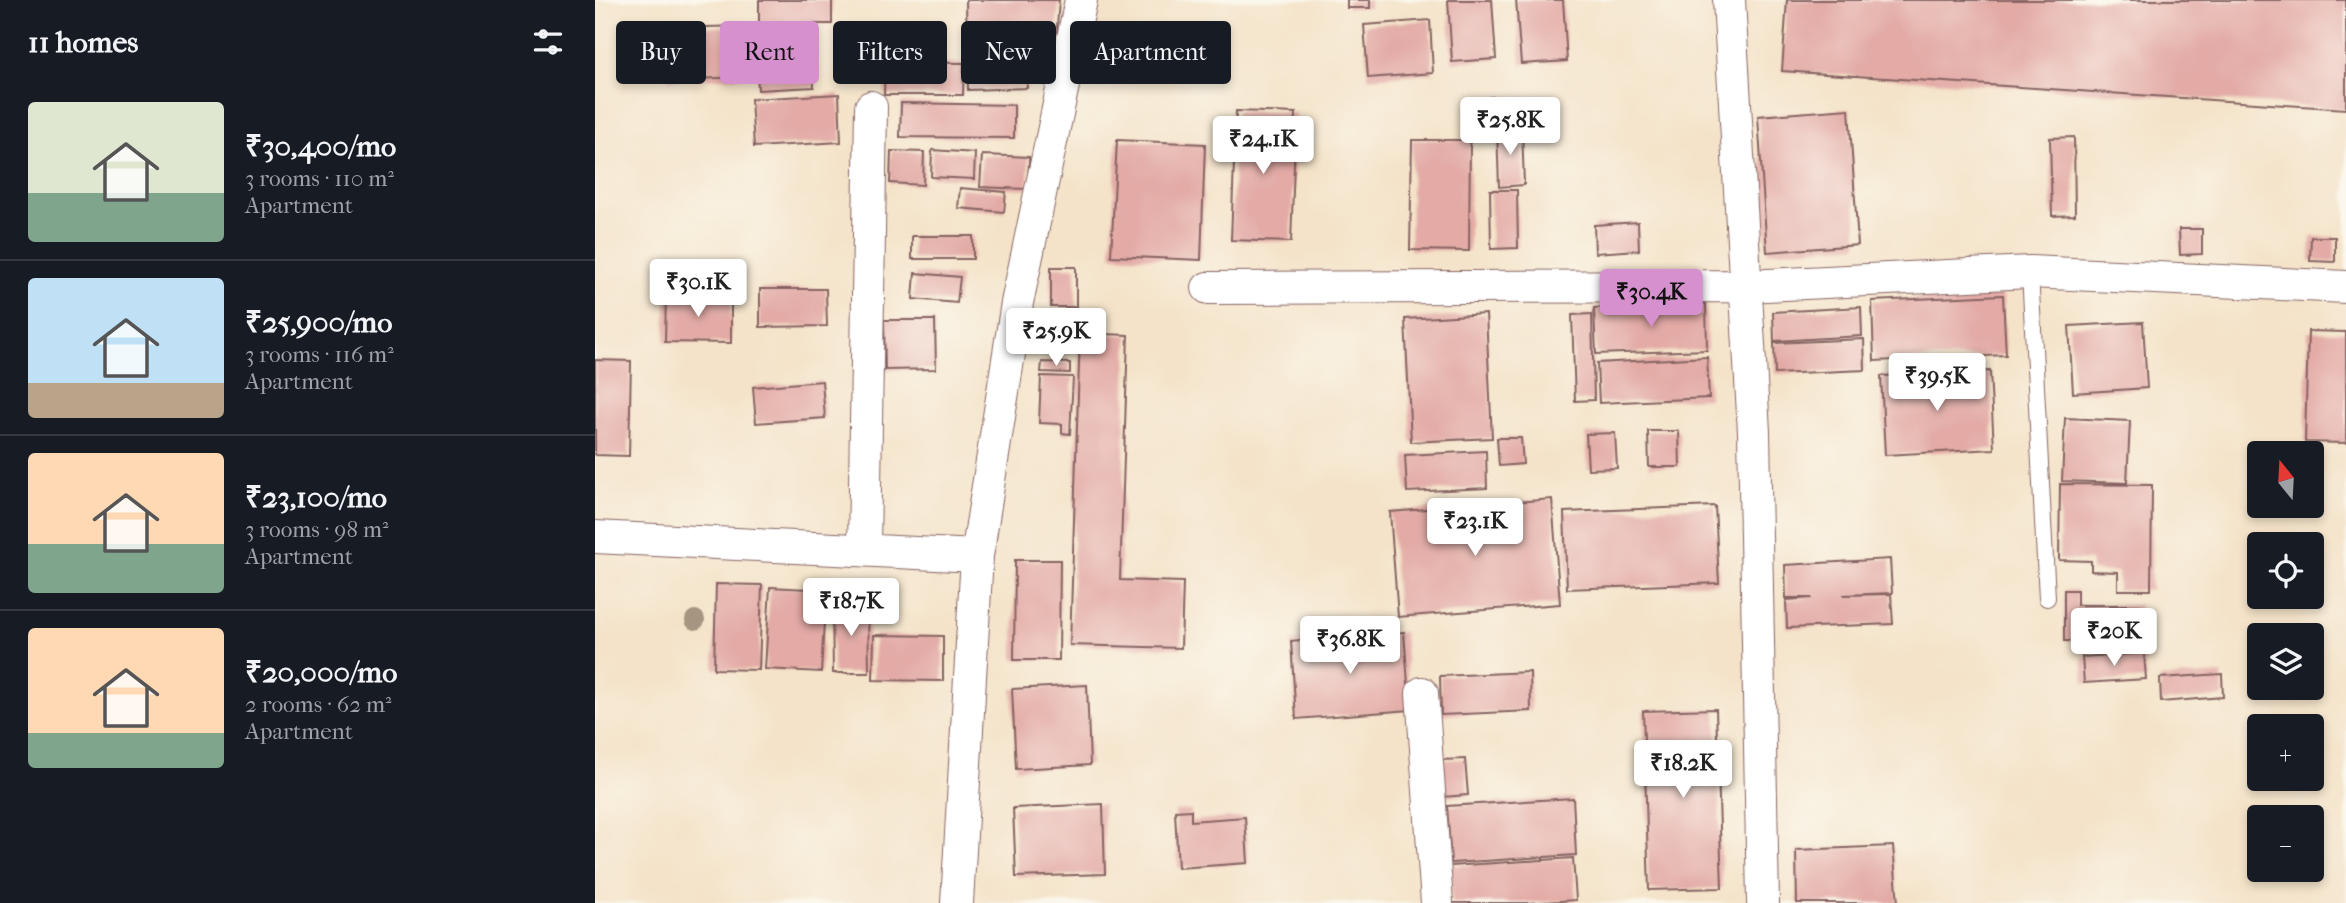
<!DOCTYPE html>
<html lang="en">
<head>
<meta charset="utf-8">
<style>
  body { margin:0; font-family:"IM FELL French Canon",serif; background:#20242c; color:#f1f3f6; height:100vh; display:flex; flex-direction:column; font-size:26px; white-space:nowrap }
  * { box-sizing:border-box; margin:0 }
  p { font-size:23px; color:#9ea1a6 }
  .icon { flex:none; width:38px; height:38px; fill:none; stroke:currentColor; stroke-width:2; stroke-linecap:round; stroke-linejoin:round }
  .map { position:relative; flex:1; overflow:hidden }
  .drawer { display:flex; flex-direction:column; background:#171b24; width:595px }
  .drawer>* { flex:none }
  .guide { position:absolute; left:21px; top:21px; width:665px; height:63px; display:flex; gap:14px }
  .needle { width:46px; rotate:342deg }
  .controls { position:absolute; left:1652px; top:441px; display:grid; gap:14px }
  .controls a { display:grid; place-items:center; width:77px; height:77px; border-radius:7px; background:#171b24; box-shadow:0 4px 10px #0003; font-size:35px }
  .price { position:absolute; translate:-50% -60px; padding:0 16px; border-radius:7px; background:#fff; color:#222; font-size:23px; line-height:46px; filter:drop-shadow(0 2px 4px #0008) }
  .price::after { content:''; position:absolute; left:50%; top:42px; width:21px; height:16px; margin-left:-10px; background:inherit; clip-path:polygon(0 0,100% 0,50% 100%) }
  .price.current { background:#d690ce; color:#111 }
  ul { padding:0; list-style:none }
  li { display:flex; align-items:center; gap:21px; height:175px; padding:0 28px }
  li+li { border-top:2px solid #363941 }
  li span { display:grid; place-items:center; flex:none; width:196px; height:140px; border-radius:7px; color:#555 }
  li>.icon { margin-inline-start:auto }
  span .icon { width:84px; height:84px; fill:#fffc; stroke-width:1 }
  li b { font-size:30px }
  h2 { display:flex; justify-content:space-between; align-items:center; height:84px; padding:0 28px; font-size:30px }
  .pill { padding:0 24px; border-radius:7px; background:#171b24; box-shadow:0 4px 10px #0003; font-size:24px; line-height:63px }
  .pill.current { background:#d690ce; color:#111 }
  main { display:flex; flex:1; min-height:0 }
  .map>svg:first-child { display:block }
  .building { fill:#e3aaa6 }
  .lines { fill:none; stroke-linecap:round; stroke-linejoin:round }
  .service-casing { stroke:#866462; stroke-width:18 }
  .minor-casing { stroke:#866462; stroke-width:34 }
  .service { stroke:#fff; stroke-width:16 }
  .minor { stroke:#fff; stroke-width:32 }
  .tree { fill:#a69580 }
</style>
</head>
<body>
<main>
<section class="drawer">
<h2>11 homes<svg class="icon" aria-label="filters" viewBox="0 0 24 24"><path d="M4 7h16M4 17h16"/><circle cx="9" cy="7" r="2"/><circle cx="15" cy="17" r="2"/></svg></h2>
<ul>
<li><span style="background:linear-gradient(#dfe7d0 65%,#7fa58c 0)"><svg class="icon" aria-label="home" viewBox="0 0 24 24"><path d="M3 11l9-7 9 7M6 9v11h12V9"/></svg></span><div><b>₹30,400/mo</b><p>3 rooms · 110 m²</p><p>Apartment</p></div></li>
<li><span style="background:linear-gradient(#bfe0f5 75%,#b9a48a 0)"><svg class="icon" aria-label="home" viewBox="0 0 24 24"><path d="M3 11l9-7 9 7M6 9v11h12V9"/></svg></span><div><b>₹25,900/mo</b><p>3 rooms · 116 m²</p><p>Apartment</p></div></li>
<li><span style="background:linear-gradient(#ffd9b3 65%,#7fa58c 0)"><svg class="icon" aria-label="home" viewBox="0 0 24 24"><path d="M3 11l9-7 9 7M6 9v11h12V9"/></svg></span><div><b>₹23,100/mo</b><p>3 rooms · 98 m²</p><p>Apartment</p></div></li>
<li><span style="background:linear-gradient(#ffd9b3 75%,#7fa58c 0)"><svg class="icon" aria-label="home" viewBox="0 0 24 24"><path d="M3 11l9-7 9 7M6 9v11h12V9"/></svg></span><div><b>₹20,000/mo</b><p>2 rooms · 62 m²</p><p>Apartment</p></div></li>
</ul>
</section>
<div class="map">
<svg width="1751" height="903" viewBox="0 0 1751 903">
  <rect width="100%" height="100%" fill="#fbf7ec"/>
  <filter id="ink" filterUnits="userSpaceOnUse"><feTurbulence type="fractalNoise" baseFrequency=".0143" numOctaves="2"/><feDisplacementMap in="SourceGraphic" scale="14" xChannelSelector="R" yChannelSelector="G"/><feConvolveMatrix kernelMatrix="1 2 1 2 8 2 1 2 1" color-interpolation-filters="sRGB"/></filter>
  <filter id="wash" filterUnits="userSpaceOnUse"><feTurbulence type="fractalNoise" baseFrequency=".00686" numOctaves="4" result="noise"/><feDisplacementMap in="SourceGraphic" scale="28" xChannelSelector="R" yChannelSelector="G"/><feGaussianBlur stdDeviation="1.57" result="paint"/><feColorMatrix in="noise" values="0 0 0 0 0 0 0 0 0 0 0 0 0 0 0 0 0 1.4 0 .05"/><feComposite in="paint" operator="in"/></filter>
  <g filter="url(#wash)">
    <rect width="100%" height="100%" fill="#f4e3c9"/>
    <g id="blocks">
      <path class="building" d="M164 0H237V24H164Z
        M371 0H464L461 40 431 39 432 88 373 90Z
        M752 0H775V8H752Z
        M853 0H897L901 59 857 62Z
        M921 0H968L972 61 926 64Z
        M1192 0H1751V109L1187 71Z
        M835 20 838 73 773 78 769 25Z
        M149 26 150 77 74 80 73 28Z
        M217 43 219 87 163 90 161 46Z
        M290 62 369 63 368 95H289Z
        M244 94 246 142 159 147 156 99Z
        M895 97 931 98 930 118 894 116Z
        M306 103 419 105V138L305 137Z
        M1254 109 1263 245 1172 252 1163 116Z
        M641 111 701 113 696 242 636 240Z
        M927 128 929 185 904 187 902 129Z
        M1479 137 1480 215 1457 216 1455 138Z
        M522 140 610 144 606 260 516 256Z
        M817 140H875L874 251 815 250Z
        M337 150 380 153 379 179 336 177Z
        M296 151 329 152 328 185 295 183Z
        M387 155 434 157 433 189 385 187Z
        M365 188 411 192 409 212 363 208Z
        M895 190H922L923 248 896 249Z
        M1043 222 1044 250 1000 253 999 225Z
        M1584 229H1607V254L1585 255Z
        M317 236H378V259H317Z
        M1716 237H1740V262L1715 261Z
        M456 267H481V307H456Z
        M320 273 365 277 362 303 318 299Z
        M165 289H231L232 326 165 327Z
        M71 295H136V343L70 342Z
        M1408 295 1411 355 1279 361 1277 301Z
        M1111 303 1112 350 1001 354 999 308Z
        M1266 307 1267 336 1179 341 1178 312Z
        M454 314 478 315 477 334 454 333Z
        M891 314 897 438 816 442 810 319Z
        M997 314 999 400 980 401 977 315Z
        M289 320H340L341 369 290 370Z
        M1548 322 1552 388 1478 393 1474 326Z
        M1713 331 1751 332V443L1710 442Z
        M485 333 533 335 525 580 588 582 586 648 475 645Z
        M450 338H475V352H450Z
        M1269 339 1270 370 1180 374 1179 343Z
        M1112 357 1114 398 1004 403 1002 363Z
        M0 360 36 361 34 456 0 455Z
        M447 362 475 363V373L446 372Z
        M1395 371 1399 449 1290 455 1286 376Z
        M446 376 478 377 475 434 467 433V424L444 423Z
        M227 381 230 418 161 423 158 387Z
        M1470 418 1535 421 1532 483 1467 481Z
        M1053 431H1084L1085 467H1054Z
        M1020 433 1022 468 993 469 991 434Z
        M902 438H926L928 464 904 466Z
        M891 451 892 488 812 492 810 455Z
        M1465 484 1557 485 1556 590H1523V572L1496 571V561L1464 560Z
        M957 499 965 604 803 617 795 512Z
        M1120 506 1124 583 972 589 969 512Z
        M1295 559 1297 593 1248 595 1296 594 1298 624 1192 628 1191 600 1217 598H1191L1190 565Z
        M420 560H465L464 660H419Z
        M121 584 167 585 164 670 119 669Z
        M175 587 231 590 226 672 170 669Z
        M1469 590H1482V605H1544V641H1469Z
        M237 602H273L274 673H238Z
        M809 632 815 710 701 719 696 641Z
        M279 635 348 636V681L278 680Z
        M1549 653 1551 679 1489 683 1487 657Z
        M935 672 936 711 846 715 845 676Z
        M1627 674 1628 697 1566 702 1565 678Z
        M492 685 495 765 421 769 417 689Z
        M1121 709 1127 888 1054 890 1048 711Z
        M870 759 873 795 847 797 845 760Z
        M978 798 981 855 856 863 852 806Z
        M508 804 510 874 421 877 418 808Z
        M596 810V821L650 817 653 863 583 868 580 811Z
        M1298 846 1303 903H1202L1201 850Z
        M978 858 981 900 932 903H857L855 866Z"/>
    </g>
  </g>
  <g filter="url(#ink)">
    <use href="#blocks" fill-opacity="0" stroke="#866462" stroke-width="2"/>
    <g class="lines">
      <g class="service-casing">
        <path id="service" d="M1435 272 1452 598"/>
      </g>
      <g class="minor-casing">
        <path id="minor" d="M1134 0 1159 432 1168 903
          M613 288 1151 286 1435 272 1751 287
          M0 537 382 556
          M269 550 276 107
          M827 693 842 903
          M362 903 382 556 422 303 486 0"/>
      </g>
      <use href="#service" class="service"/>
      <use href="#minor" class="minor"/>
    </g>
    <circle class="tree" cx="100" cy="620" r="10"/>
  </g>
</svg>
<div class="controls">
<a><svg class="needle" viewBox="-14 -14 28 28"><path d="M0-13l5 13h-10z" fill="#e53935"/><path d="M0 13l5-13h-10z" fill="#9ea1a6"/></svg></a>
<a><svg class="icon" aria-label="locate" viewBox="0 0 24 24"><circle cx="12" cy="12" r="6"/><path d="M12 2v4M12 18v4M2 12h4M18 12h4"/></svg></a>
<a><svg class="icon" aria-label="layers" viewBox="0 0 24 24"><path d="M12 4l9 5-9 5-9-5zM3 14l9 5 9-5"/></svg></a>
<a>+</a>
<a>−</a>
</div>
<b class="price" style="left:915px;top:157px">₹25.8K</b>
<b class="price" style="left:668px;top:176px">₹24.1K</b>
<b class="price" style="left:103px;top:319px">₹30.1K</b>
<b class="price current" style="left:1056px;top:329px">₹30.4K</b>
<b class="price" style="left:461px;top:368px">₹25.9K</b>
<b class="price" style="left:1342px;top:413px">₹39.5K</b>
<b class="price" style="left:880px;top:558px">₹23.1K</b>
<b class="price" style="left:256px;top:638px">₹18.7K</b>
<b class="price" style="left:1519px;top:668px">₹20K</b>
<b class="price" style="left:755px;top:676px">₹36.8K</b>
<b class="price" style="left:1088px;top:800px">₹18.2K</b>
<div class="guide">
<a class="pill">Buy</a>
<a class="pill current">Rent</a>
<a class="pill">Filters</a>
<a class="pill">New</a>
<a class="pill">Apartment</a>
</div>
</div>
</main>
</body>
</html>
